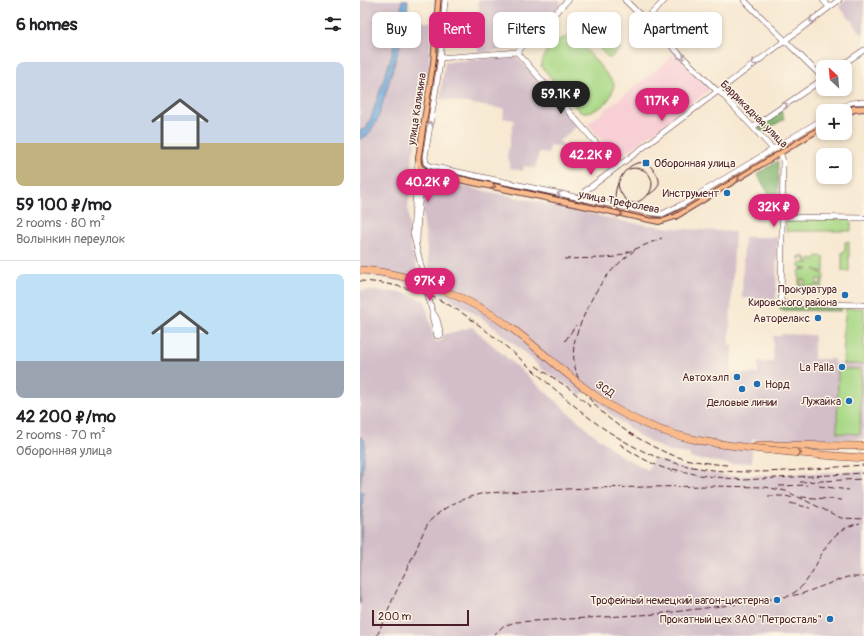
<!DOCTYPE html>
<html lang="en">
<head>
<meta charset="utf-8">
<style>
  body { margin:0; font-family:Pangolin,sans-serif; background:#f6f6f6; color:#202124; height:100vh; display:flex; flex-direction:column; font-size:15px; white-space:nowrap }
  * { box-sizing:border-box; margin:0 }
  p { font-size:13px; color:#757577 }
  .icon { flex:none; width:22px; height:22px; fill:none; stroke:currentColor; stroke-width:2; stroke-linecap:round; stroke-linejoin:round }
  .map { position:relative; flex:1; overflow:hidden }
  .side { display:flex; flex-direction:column; background:#fff; width:360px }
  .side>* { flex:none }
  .guide { position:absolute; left:12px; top:12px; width:380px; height:36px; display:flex; gap:8px }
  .needle { width:26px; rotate:334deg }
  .fabs { position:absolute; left:456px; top:60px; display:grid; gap:8px }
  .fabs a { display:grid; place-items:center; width:36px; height:36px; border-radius:8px; background:#fff; box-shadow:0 2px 6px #0003; font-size:20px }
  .scale { position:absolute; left:12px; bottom:10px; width:97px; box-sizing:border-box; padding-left:4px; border:2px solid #4a1f2b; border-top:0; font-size:11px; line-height:14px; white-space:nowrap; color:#4a1f2b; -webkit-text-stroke:3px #fcf5e5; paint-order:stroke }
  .price { position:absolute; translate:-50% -34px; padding:0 9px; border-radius:14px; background:#db2777; color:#fff; font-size:13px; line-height:26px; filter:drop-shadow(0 1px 2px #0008) }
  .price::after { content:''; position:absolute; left:50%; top:24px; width:12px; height:9px; margin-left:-6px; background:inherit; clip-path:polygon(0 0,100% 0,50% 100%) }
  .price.selected { background:#222; color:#fff }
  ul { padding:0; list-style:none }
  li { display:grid; align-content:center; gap:8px; height:212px; padding:0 16px }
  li+li { border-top:1px solid #e0e0e0 }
  li span { display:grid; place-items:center; height:124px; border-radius:8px; color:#555 }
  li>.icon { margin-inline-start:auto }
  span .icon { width:72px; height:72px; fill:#fffc; stroke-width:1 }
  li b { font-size:17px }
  h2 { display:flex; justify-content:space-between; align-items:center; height:48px; padding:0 16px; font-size:17px }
  .chip { padding:0 14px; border-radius:8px; background:#fff; box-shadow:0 2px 6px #0003; font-size:14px; line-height:36px }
  .chip.selected { background:#db2777; color:#fff }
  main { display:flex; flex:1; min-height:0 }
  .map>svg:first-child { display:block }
  .built { fill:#f7cfd5 }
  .industrial { fill:#d2bdc8 }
  .green { fill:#a9d886; stroke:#7a7c58 }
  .forest { fill:#86b873; stroke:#686c4f }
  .water { fill:#68a5d9; stroke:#596282 }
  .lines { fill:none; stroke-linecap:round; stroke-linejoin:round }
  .minor-casing { stroke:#643d44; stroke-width:6 }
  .major-casing { stroke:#643d44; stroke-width:8 }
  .highway-casing { stroke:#643d44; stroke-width:8 }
  .minor { stroke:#fff; stroke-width:5 }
  .major { stroke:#fabb8c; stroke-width:6 }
  .highway { stroke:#fabb8c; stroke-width:7 }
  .tram { stroke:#4a1f2b; stroke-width:1 }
  .rail { stroke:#4a1f2b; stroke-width:1; stroke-dasharray:6 3; stroke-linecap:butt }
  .highway-bridge-casing { stroke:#643d44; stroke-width:8; stroke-linecap:butt }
  .highway-bridge { stroke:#fabb8c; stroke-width:7 }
  .oneway { stroke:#ae9aa0 }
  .oneway2 { stroke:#996557 }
  .poi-dot { fill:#1f6fb2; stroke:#fcf5e5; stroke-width:1.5 }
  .labels { text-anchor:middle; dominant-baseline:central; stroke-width:3; stroke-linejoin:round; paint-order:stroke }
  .street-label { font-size:11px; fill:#4a1f2b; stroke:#fcf5e5 }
  .poi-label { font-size:11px; fill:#4a1f2b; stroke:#fcf5e5; text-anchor:end }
</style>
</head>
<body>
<main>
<section class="side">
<h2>6 homes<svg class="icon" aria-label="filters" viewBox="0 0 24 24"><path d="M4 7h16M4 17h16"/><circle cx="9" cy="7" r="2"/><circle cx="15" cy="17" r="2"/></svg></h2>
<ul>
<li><span style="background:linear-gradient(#c9d6e8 65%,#c2b280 0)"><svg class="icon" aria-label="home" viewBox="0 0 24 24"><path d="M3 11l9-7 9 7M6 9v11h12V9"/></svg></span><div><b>59 100 ₽/mo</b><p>2 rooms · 80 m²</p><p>Волынкин переулок</p></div></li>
<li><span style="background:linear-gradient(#bfe0f5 70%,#9aa5b1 0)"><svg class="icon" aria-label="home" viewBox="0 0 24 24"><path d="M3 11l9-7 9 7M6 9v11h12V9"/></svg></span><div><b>42 200 ₽/mo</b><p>2 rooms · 70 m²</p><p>Оборонная улица</p></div></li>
</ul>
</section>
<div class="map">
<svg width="504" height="636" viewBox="0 0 504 636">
  <rect width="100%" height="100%" fill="#fcf5e5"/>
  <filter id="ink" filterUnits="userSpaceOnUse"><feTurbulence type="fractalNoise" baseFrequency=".025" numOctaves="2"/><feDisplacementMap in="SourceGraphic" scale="8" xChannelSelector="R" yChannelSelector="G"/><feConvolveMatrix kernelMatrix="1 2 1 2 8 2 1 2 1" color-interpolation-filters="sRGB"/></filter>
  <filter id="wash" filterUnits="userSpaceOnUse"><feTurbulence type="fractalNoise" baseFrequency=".012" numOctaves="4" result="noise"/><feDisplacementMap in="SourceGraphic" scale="16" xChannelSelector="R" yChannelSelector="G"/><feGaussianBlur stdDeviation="0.9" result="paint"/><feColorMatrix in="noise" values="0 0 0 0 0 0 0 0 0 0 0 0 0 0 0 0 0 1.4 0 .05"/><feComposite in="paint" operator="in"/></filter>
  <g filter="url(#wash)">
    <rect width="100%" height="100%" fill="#f7e8d1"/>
    <path class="built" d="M313 53 350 89 258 159 228 124 305 63Z"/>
    <path class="industrial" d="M0 0H42L40 22 31 57 11 118 6 130H0Z
      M118 0H200L201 4 155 49 118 53 117 27H120Z
      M486 0H504V32L502 34 479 6Z
      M47 21 71 22 69 66 56 143 53 153 48 209 50 242 61 286 4 274 0 269V140L8 135 18 119Z
      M156 56 192 96 190 98 192 100 194 99 217 126 199 141 205 148 190 145 188 154 179 152 175 168 164 166 163 171 149 168 150 163 147 156 154 120 143 118 144 109 80 99 85 62Z
      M72 180 203 207 265 222 312 228 375 232 369 345H373L371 373 398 374V362H413V336H421V334L454 335V359H474V363L504 364V439H392V462L371 464 330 458V454L310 452 281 437 248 412 228 390 220 395 210 387 182 369 164 352 121 317 74 289 68 260 63 214 66 185Z
      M384 237H417L416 300 382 298Z
      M0 290 46 293 65 301 75 342 83 340 82 335 112 327 232 433 260 455 288 470 293 458 332 470 369 476 504 471V636H0L1 527 3 492 0 491 5 441 0 436Z"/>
    <path class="green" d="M243 29 260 49 249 59 232 39Z
      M206 37H216L254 83C253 101 238 114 220 112L181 66C183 51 192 42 206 37Z
      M426 219H488L491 222V231H426Z
      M485 242H489V271H482V252L485 251Z
      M441 256H443L447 259 446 263H450V258H453L454 260 457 256 464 257V273L454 269 464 275 462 287H458V284H461V279H457V287L452 286 445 287V280H441V284H444L443 287 439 286V271H440V270L448 269 440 268V267H439V263H446L445 258H440L439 260V257Z
      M486 308H504V364H483L484 339H482Z
      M478 369H501L500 434 477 433Z"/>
    <path class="forest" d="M421 111 424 118 423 120 401 132 399 129V126Z
      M418 161V200L413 201 397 174Z
      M420 306 482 307 481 311 420 310Z"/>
    <path class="water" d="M42 0H48L47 21 18 119 8 135 0 140V130L6 129 11 118 31 57 40 22Z
      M0 436 5 441 0 491 3 492 1 527 0 604Z"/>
  </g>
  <g filter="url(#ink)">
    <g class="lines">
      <g class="minor-casing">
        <path id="minor" d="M85 0 80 63 65 157 66 163 70 166 286 212 302 214 321 205 463 119
          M265 0 355 89 362 94 411 147 421 155 423 161 421 303 504 305
          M384 0 463 78
          M463 0 469 7
          M285 20 305 0
          M157 52 257 167
          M79 58 157 52 208 0
          M479 67 504 50
          M476 111 490 103 504 102
          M393 127 463 79
          M58 162 53 233 72 311
          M218 200 224 192 479 0
          M422 217 504 218
          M57 242 58 213 63 168
          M72 311 77 319 81 335 77 336 72 316Z"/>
      </g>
      <g class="major-casing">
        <path id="major" d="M79 0 74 63 59 158 60 167 66 172 299 221 315 216 463 126
          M485 113 494 109 504 108"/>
      </g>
      <g class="highway-casing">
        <path id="highway" d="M397 445 504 446"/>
      </g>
      <use href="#minor" class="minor"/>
      <use href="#major" class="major"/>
      <use href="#highway" class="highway"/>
      <path class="tram" d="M81 0 76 63 61 159 62 165 66 168 291 218H304L315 214 463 124
        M482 111 493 105H504
        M269 169C286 164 299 180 288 195
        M258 183C258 191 266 204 275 203 279 202 283 199 286 196 297 190 304 184 295 172 292 168 290 165 286 163 263 157 245 201 261 212"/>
      <path class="rail" d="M275 250C250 269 238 284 225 313 221 323 216 333 214 344 209 389 243 418 278 438 293 447 309 455 325 459 339 462 353 464 367 465
        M204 259 245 258 256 257 302 238
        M0 281C23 282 46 287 68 295 99 307 124 329 149 349 179 375 208 402 240 426 264 442 290 457 319 464 380 479 443 469 504 465
        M205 341 216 325
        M176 366 210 389 231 407
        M260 444C278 457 296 467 317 472
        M313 469 339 475 383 480 504 473
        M440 482 504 479
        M419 486 447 485
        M459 486 489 490
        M408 496H425L434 498
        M441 497 482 500
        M430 503 450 508
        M432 594C463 576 455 533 500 523
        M17 636C29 607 42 578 56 550 60 541 63 530 69 522 83 506 105 497 125 493L228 488 349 486 405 487 426 491 481 518 504 519
        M133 636 143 626 156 622 297 614 394 602 441 594 487 577H504"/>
      <g class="highway-bridge-casing">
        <path id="highway-bridge" d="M0 270C53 273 112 298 154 330 192 359 226 395 270 417 313 439 354 444 401 449 436 453 470 456 504 458"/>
      </g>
      <use href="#highway-bridge" class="highway-bridge"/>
    </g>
    <defs><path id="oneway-chevron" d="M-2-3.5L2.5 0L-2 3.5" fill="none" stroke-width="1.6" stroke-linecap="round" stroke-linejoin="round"/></defs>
    <g class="oneway">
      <use href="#oneway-chevron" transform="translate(452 20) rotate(143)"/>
      <use href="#oneway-chevron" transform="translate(322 57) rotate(45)"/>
      <use href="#oneway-chevron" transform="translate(394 63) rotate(142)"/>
      <use href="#oneway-chevron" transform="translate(425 105) rotate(-35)"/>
      <use href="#oneway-chevron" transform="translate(70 124) rotate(-80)"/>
      <use href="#oneway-chevron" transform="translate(200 194) rotate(-168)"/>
    </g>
    <g class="oneway2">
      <use href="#oneway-chevron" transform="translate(377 178) rotate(-31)"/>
      <use href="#oneway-chevron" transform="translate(133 186) rotate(12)"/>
      <use href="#oneway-chevron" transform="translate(260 214) rotate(12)"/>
      <use href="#oneway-chevron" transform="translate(439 453) rotate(6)"/>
    </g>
  </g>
  <g class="poi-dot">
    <rect x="282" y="159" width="8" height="8" rx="2"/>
    <circle cx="367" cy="193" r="4"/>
    <circle cx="485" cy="295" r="4"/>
    <circle cx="458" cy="318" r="4"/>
    <circle cx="482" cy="367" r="4"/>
    <circle cx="377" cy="377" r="4"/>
    <circle cx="397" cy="384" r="4"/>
    <circle cx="382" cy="389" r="4"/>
    <circle cx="489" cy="401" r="4"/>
    <circle cx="417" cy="600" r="4"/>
    <circle cx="470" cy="619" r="4"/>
  </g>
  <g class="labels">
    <g class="street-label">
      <text transform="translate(57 109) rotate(-81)">улица Калинина</text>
      <text transform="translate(394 114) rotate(45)">Баррикадная улица</text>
      <text transform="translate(259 202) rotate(11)">улица Трефолева</text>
      <text transform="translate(245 389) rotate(35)">ЗСД</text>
    </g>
    <g class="poi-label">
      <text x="294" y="163" text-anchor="start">Оборонная улица</text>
      <text x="359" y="193">Инструмент</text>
      <text x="477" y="289">Прокуратура<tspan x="477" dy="13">Кировского района</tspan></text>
      <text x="450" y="318">Авторелакс</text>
      <text x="474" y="367">La Palla</text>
      <text x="369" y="377">Автохэлп</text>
      <text x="405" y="384" text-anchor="start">Норд</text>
      <text x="481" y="401">Лужайка</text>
      <text x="382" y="402" text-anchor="middle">Деловые линии</text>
      <text x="409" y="600">Трофейный немецкий вагон-цистерна</text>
      <text x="462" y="619">Прокатный цех ЗАО "Петросталь"</text>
    </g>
  </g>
</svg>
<div class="fabs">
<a><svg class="needle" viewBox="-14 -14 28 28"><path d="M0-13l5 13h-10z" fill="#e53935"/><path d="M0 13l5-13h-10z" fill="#757577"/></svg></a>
<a>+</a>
<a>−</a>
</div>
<div class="scale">200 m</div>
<b class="price selected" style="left:201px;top:115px">59.1K ₽</b>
<b class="price" style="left:302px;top:122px">117K ₽</b>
<b class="price" style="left:231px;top:176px">42.2K ₽</b>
<b class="price" style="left:68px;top:203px">40.2K ₽</b>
<b class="price" style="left:414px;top:228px">32K ₽</b>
<b class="price" style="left:70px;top:302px">97K ₽</b>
<div class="guide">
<a class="chip">Buy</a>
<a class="chip selected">Rent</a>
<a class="chip">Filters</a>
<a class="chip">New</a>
<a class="chip">Apartment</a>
</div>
</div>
</main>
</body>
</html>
